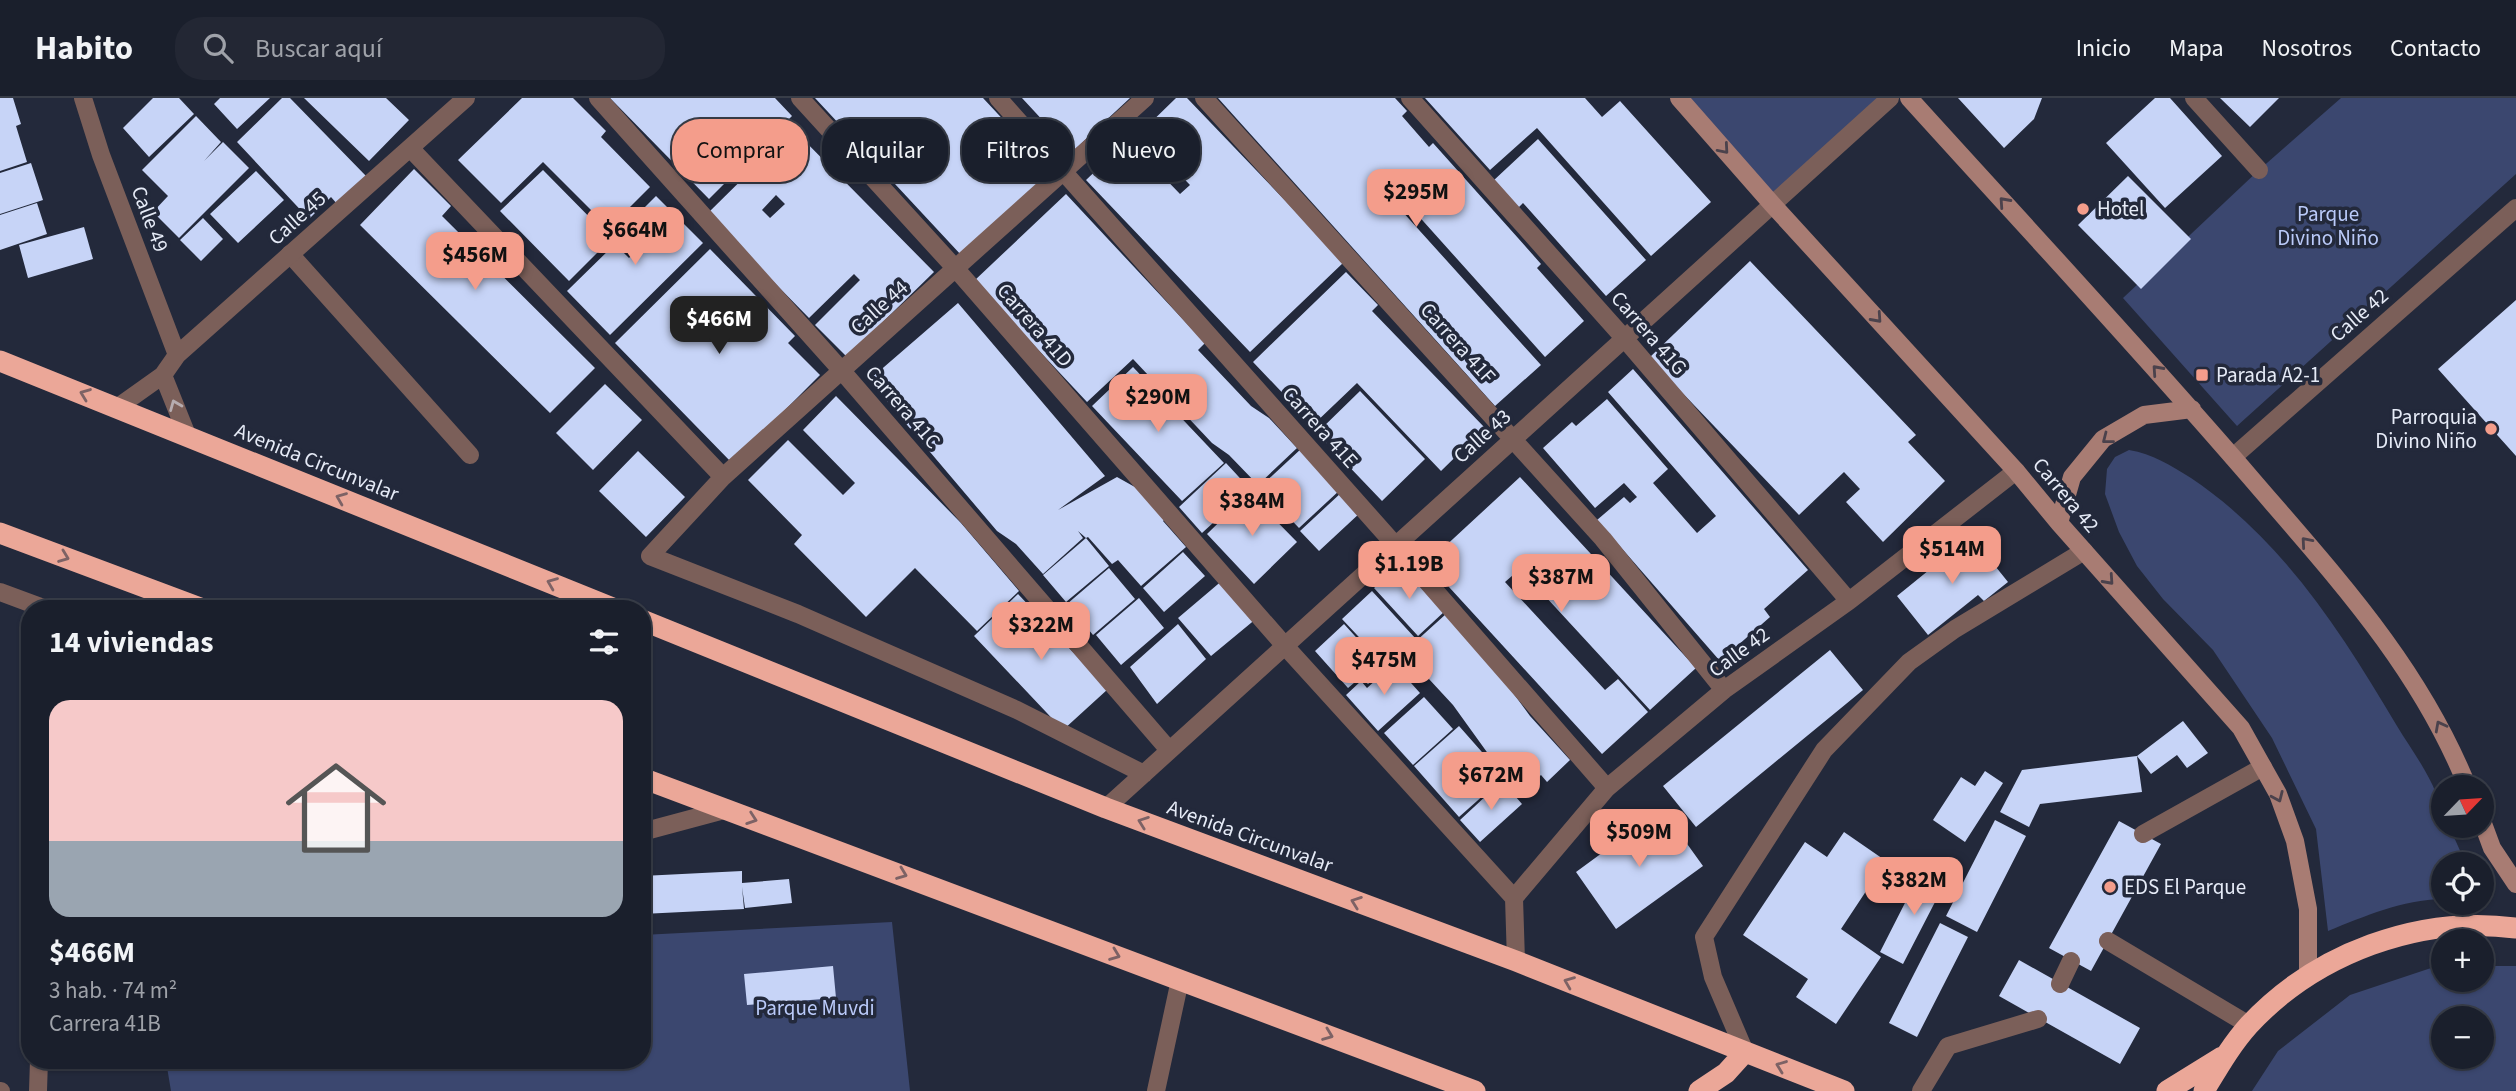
<!DOCTYPE html>
<html lang="es">
<head>
<meta charset="utf-8">
<style>
  body { margin:0; font-family:"Source Sans 3",sans-serif; background:#232734; color:#f1f3f6; height:100vh; display:flex; flex-direction:column; font-size:26px; white-space:nowrap }
  * { box-sizing:border-box; margin:0 }
  p { font-size:23px; color:#9fa2a9 }
  .icon { flex:none; width:38px; height:38px; fill:none; stroke:currentColor; stroke-width:2; stroke-linecap:round; stroke-linejoin:round }
  .map { position:relative; flex:1; overflow:hidden }
  .drawer { position:absolute; left:21px; top:502px; width:630px; height:469px; display:flex; flex-direction:column; background:#1a1f2c; border-radius:28px; box-shadow:0 2px 5px #0004,0 0 0 2px #383d48 }
  .drawer>* { flex:none }
  .banner { position:absolute; left:672px; top:21px; width:665px; height:63px; display:flex; gap:14px }
  .needle { width:46px; rotate:65deg }
  .buttons { position:absolute; left:2431px; top:677px; display:grid; gap:14px }
  .buttons a { display:grid; place-items:center; width:63px; height:63px; border-radius:50%; background:#1a1f2c; box-shadow:0 2px 5px #0004,0 0 0 2px #383d48; font-size:35px }
  .price { position:absolute; translate:-50% -60px; padding:0 16px; border-radius:14px; background:#f49d8b; color:#111; font-size:23px; line-height:46px; filter:drop-shadow(0 2px 4px #0008) }
  .price::after { content:''; position:absolute; left:50%; top:42px; width:21px; height:16px; margin-left:-10px; background:inherit; clip-path:polygon(0 0,100% 0,50% 100%) }
  .price.active { background:#222; color:#fff }
  ul { padding:0; list-style:none }
  li { display:grid; align-content:center; gap:14px; height:371px; padding:0 28px }
  li span { display:grid; place-items:center; height:217px; border-radius:21px; color:#555 }
  li>.icon { margin-inline-start:auto }
  span .icon { width:126px; height:126px; fill:#fffc; stroke-width:1 }
  li b { font-size:30px }
  h2 { display:flex; justify-content:space-between; align-items:center; height:84px; padding:0 28px; font-size:30px }
  .tag { padding:0 24px; border-radius:28px; background:#1a1f2c; box-shadow:0 2px 5px #0004,0 0 0 2px #383d48; font-size:24px; line-height:63px }
  .tag.active { background:#f49d8b; color:#111 }
  header { display:flex; align-items:center; gap:42px; box-sizing:border-box; height:98px; padding:0 35px; background:#1a1f2c; border-bottom:2px solid #383d48 }
  header strong { font-size:33px }
  nav { display:flex; gap:38px; margin-inline-start:auto; font-size:24px }
  .search { width:490px; height:63px; background:#232734; display:flex; align-items:center; gap:18px; box-sizing:border-box; padding:0 24px; border-radius:28px; color:#9fa2a9; font-size:26px }
  .map>svg:first-child { display:block }
  .green { fill:#3b476f; fill-rule:evenodd }
  .building { fill:#c7d4f7; fill-rule:evenodd }
  .lines { fill:none; stroke-linecap:round; stroke-linejoin:round }
  .lane { stroke:#7b5f59; stroke-width:18 }
  .street { stroke:#7b5f59; stroke-width:18 }
  .secondary { stroke:#a87c73; stroke-width:18 }
  .highway { stroke:#eba798; stroke-width:21 }
  .oneway { stroke:#4b424c }
  .oneway2 { stroke:#7d6265 }
  .oneway3 { stroke:#b6acb0 }
  .poi-dot { fill:#f49d8b; stroke:#23293b; stroke-width:2.5 }
  .labels { text-anchor:middle; dominant-baseline:central; stroke-width:7; stroke-linejoin:round; paint-order:stroke }
  .poi-label { font-size:21px; fill:#e6ebf7; stroke:#23293b; text-anchor:start }
  .park-label { font-size:21px; fill:#bacaf9; stroke:#23293b }
  .street-label { font-size:21px; fill:#e6ebf7; stroke:#23293b }
</style>
</head>
<body>
<header>
<strong>Habito</strong>
<div class="search"><svg class="icon" aria-label="search" viewBox="0 0 24 24"><circle cx="10" cy="10" r="6"/><path d="M15 15l6 6"/></svg>Buscar aquí</div>
<nav><a>Inicio</a><a>Mapa</a><a>Nosotros</a><a>Contacto</a></nav>
</header>
<div class="map">
<svg width="2516" height="993" viewBox="0 0 2516 993">
  <rect width="100%" height="100%" fill="#23293b"/>
  <path class="green" d="M1679 0H1890L1772 106Z
    M2341 0H2516V76L2237 328 2123 200 2259 72Z
    M2129 352C2153 356 2170 367 2191 380 2282 441 2342 535 2397 628 2415 658 2443 692 2443 728H2449L2466 766H2443V801C2402 802 2365 818 2328 833L2316 731 2272 640 2213 552 2163 501 2137 468 2119 434 2105 396 2107 371 2115 359Z
    M892 824 910 993H171L166 963 642 962V837Z
    M2437 868H2443V882H2482V868H2516V993H2252L2278 953 2350 897ZM2482 920V959H2443V920Z"/>
  <path class="building" d="M0 0H13L21 26 16 28 27 64 0 73Z
    M153 0H179L194 16 149 59 123 30Z
    M220 0H270L237 31 214 6Z
    M282 0H290L366 78 338 107 331 99 309 121 237 44Z
    M304 0H386L409 22 369 63Z
    M522 0H573L606 33 601 39 650 89 609 130 543 64 501 105 458 62Z
    M610 0H775L792 18 709 101Z
    M815 0H983L1051 73 962 158Z
    M1022 0H1130L1072 54Z
    M1176 0H1187L1344 164 1250 254 1086 82 1128 42 1180 96 1190 87 1140 35Z
    M1218 0H1395L1407 13 1402 18 1429 49 1433 45 1518 140 1541 166 1537 170 1584 223 1545 259 1389 85 1382 91 1541 267 1495 308Z
    M1425 0H1585L1602 19 1620 3 1711 104 1651 158 1537 30 1490 72Z
    M1958 0H2042L2034 21 2004 50Z
    M2155 0H2170L2222 58 2165 110 2106 45Z
    M2220 0H2279L2250 29Z
    M196 18 221 44 204 63 223 44 249 70 179 140 153 114 168 98 142 72Z
    M793 31 934 174 847 259 815 227 860 182 854 176 809 220 707 116ZM776 97 785 106 770 120 762 112Z
    M1538 41 1646 162 1606 198 1523 105 1518 110 1493 83Z
    M31 65 43 102 0 116V75Z
    M414 71 451 108 442 118 595 270 550 315 360 127Z
    M543 72 611 141 569 183 500 113Z
    M256 73 284 102 238 145 210 116Z
    M2128 78 2191 141 2141 191 2078 127Z
    M1066 96 1205 245 1198 252 1251 308 1269 320 1297 350 1258 387 1229 357 1212 345 1133 261 1087 304 974 183Z
    M656 98 703 145 610 237 567 193 615 146 629 160 641 149 623 131Z
    M37 105 47 136 0 152V117Z
    M203 120 223 141 201 163 180 142Z
    M84 129 93 161 28 180 19 147Z
    M710 151 795 238 788 245 820 277 732 365 615 245Z
    M1750 163 1916 337 1908 344 1945 383 1883 444 1846 404 1860 391 1844 374 1799 417 1649 260Z
    M1346 174 1378 207 1372 213 1485 330 1441 373 1357 285 1313 327 1253 264Z
    M2516 202V358L2438 271Z
    M958 205 1105 378 1058 412 1117 379 1142 393 1165 421 1163 423 1186 449 1141 488 1118 462 1112 466 1088 439 1086 440 1078 433 1083 440 1043 476 1016 446 997 433 869 282Z
    M1133 269 1224 365 1182 403 1092 308Z
    M1633 271 1808 472 1764 511 1770 519 1720 563 1597 422 1624 399 1630 405 1637 399 1624 385 1595 410 1543 350 1572 324 1576 328 1607 301 1668 371 1653 385 1697 435 1716 418 1608 294Z
    M605 286 642 322 593 372 556 335Z
    M1360 293 1425 361 1382 403 1317 335Z
    M836 298 961 425 1019 493 977 533 915 470 866 519 794 446 802 437 748 382 788 342 843 397 855 385 803 332Z
    M1302 350 1341 391 1299 430 1260 389Z
    M638 353 685 399 646 439 599 393Z
    M1226 365 1250 391 1202 435 1179 409Z
    M1520 379 1696 570 1650 612 1520 471 1505 484 1605 592 1618 581 1648 614 1602 656 1427 465Z
    M1342 394 1361 414 1319 453 1300 433Z
    M1249 395 1297 444 1254 486 1207 436Z
    M1971 438 2008 484 1984 503 1978 497 1928 537 1897 498Z
    M1086 440 1109 468 1066 504 1043 477Z
    M1183 454 1205 478 1164 514 1143 490Z
    M1400 468 1445 513 1418 538 1374 490Z
    M1109 470 1135 501 1093 537 1067 506Z
    M1224 481 1257 520 1211 558 1178 520Z
    M1372 493 1416 541 1386 568 1342 521Z
    M1018 496 1108 591 1063 632 974 538Z
    M1139 500 1164 530 1121 567 1096 537Z
    M1446 516 1494 569 1530 618 1570 662 1547 684 1541 677 1523 693 1489 657 1453 607 1404 554Z
    M1178 526 1206 561 1157 606 1130 569Z
    M1344 526 1385 571 1368 586 1361 579 1348 590 1315 553Z
    M1830 552 1863 592 1696 729 1663 688Z
    M1394 566 1420 595 1378 633 1346 597 1361 583 1367 590Z
    M1424 599 1453 631 1413 667 1384 635Z
    M2183 623 2208 655 2187 670 2177 657 2151 676 2137 658 2142 694 2040 706 2029 729 2000 714 2022 672 2137 658Z
    M1459 628 1504 679 1459 719 1414 668Z
    M1985 673 2003 685 1965 744 1933 722 1961 679 1975 688Z
    M1502 683 1522 706 1480 744 1460 722Z
    M1662 711 1703 768 1616 831 1576 774Z
    M1995 722 2026 738 1977 834 1946 818Z
    M2119 723 2161 746 2091 873 2049 850Z
    M1844 734 1886 763 1841 831 1881 859 1836 926 1796 899 1808 881 1743 837 1805 744 1827 759Z
    M1932 768 1949 777 1903 866 1880 854 1908 799 1914 802Z
    M742 773V785L789 781 792 805 745 810 742 789 744 811 642 816V778Z
    M1940 825 1968 839 1917 939 1889 925Z
    M2019 862 2140 930 2120 966 1999 898Z
    M833 868 836 900 747 907 744 876Z"/>
  <g class="lines">
    <path class="lane" d="M290 156 470 357
      M642 734 724 712
      M2143 736 2263 669
      M2108 843 2249 927
      M2060 886 2071 863
      M1745 954 1713 879 1704 839 1824 652 1909 564 1955 531 2084 453
      M0 993H1
      M1156 993 1180 882
      M1921 993 1948 948 2038 921"/>
    <path class="street" d="M83 0 101 57 177 257
      M598 0 842 273 1169 652
      M800 0 956 171 1285 548 1514 800
      M998 0 1396 448 1607 690
      M1204 0 1603 441 1724 592
      M1410 0 1624 240 1849 503
      M2194 0 2259 72
      M410 50 723 379
      M163 277 187 337
      M118 309 163 277 177 257 466 0
      M2233 359 2516 110
      M0 494 46 511
      M1144 676 1017 612 798 516 650 458 723 379 1145 0
      M1106 710 1890 0
      M1514 800 1607 690 1724 592 1849 503 2016 373
      M1514 800 1516 863
      M38 993 39 962"/>
    <path class="secondary" d="M1679 0 1772 106 2016 373 2059 425 2241 630 2278 696 2295 743 2308 811V877
      M1909 0C2023 126 2139 250 2250 379 2334 477 2419 567 2468 690
      M2059 425 2072 379 2103 341 2144 317 2192 311
      M2482 723 2492 750 2516 786"/>
    <path class="highway" d="M0 263 615 511
      M0 435 203 511
      M642 522 1106 710 1516 863 1844 993
      M642 680 1475 993
      M1699 993 1726 975 1745 954
      M2167 993 2222 959
      M2204 993C2218 970 2231 947 2249 927 2316 855 2419 817 2516 830"/>
  </g>
  <defs><path id="oneway-chevron" d="M-2-3.5L2.5 0L-2 3.5" fill="none" stroke-width="1.6" stroke-linecap="round" stroke-linejoin="round" transform="scale(1.75)"/></defs>
  <g class="oneway">
    <use href="#oneway-chevron" transform="translate(1724 51) rotate(49)"/>
    <use href="#oneway-chevron" transform="translate(2004 104) rotate(-132)"/>
    <use href="#oneway-chevron" transform="translate(1877 220) rotate(48)"/>
    <use href="#oneway-chevron" transform="translate(2157 272) rotate(-132)"/>
    <use href="#oneway-chevron" transform="translate(2107 341) rotate(142)"/>
    <use href="#oneway-chevron" transform="translate(2306 444) rotate(-131)"/>
    <use href="#oneway-chevron" transform="translate(2109 482) rotate(48)"/>
    <use href="#oneway-chevron" transform="translate(2440 628) rotate(-118)"/>
    <use href="#oneway-chevron" transform="translate(2278 699) rotate(66)"/>
  </g>
  <g class="oneway2">
    <use href="#oneway-chevron" transform="translate(85 296) rotate(-159)"/>
    <use href="#oneway-chevron" transform="translate(341 400) rotate(-158)"/>
    <use href="#oneway-chevron" transform="translate(64 459) rotate(21)"/>
    <use href="#oneway-chevron" transform="translate(552 485) rotate(-158)"/>
    <use href="#oneway-chevron" transform="translate(752 721) rotate(19)"/>
    <use href="#oneway-chevron" transform="translate(1143 724) rotate(-160)"/>
    <use href="#oneway-chevron" transform="translate(902 776) rotate(21)"/>
    <use href="#oneway-chevron" transform="translate(1356 804) rotate(-160)"/>
    <use href="#oneway-chevron" transform="translate(1115 857) rotate(21)"/>
    <use href="#oneway-chevron" transform="translate(1569 884) rotate(-158)"/>
    <use href="#oneway-chevron" transform="translate(1328 937) rotate(21)"/>
    <use href="#oneway-chevron" transform="translate(1781 968) rotate(-159)"/>
  </g>
  <use class="oneway3" href="#oneway-chevron" transform="translate(175 307) rotate(-112)"/>
  <g class="poi-dot">
    <circle cx="2083" cy="111" r="7"/>
    <rect x="2195" y="270" width="14" height="14" rx="3.5"/>
    <circle cx="2491" cy="331" r="7"/>
    <circle cx="2110" cy="789" r="7"/>
  </g>
  <g class="labels">
    <g class="poi-label">
      <text x="2097" y="111">Hotel</text>
      <text x="2216" y="277">Parada A2-1</text>
      <text x="2477" y="319" text-anchor="end">Parroquia<tspan x="2477" dy="24">Divino Niño</tspan></text>
      <text x="2124" y="789">EDS El Parque</text>
    </g>
    <g class="park-label">
      <text x="2328" y="116">Parque<tspan x="2328" dy="24">Divino Niño</tspan></text>
      <text x="815" y="910">Parque Muvdi</text>
    </g>
    <g class="street-label">
      <text transform="translate(297 120) rotate(-42)">Calle 45</text>
      <text transform="translate(150 121) rotate(69)">Calle 49</text>
      <text transform="translate(879 209) rotate(-42)">Calle 44</text>
      <text transform="translate(2359 217) rotate(-41)">Calle 42</text>
      <text transform="translate(1035 227) rotate(49)">Carrera 41D</text>
      <text transform="translate(1649 235) rotate(49)">Carrera 41G</text>
      <text transform="translate(1458 245) rotate(48)">Carrera 41F</text>
      <text transform="translate(903 309) rotate(49)">Carrera 41C</text>
      <text transform="translate(1320 329) rotate(48)">Carrera 41E</text>
      <text transform="translate(1482 338) rotate(-42)">Calle 43</text>
      <text transform="translate(317 364) rotate(22)">Avenida Circunvalar</text>
      <text transform="translate(2066 397) rotate(50)">Carrera 42</text>
      <text transform="translate(1739 554) rotate(-36)">Calle 42</text>
      <text transform="translate(1250 738) rotate(20)">Avenida Circunvalar</text>
    </g>
  </g>
</svg>
<div class="buttons">
<a><svg class="needle" viewBox="-14 -14 28 28"><path d="M0-13l5 13h-10z" fill="#e53935"/><path d="M0 13l5-13h-10z" fill="#9fa2a9"/></svg></a>
<a><svg class="icon" aria-label="locate" viewBox="0 0 24 24"><circle cx="12" cy="12" r="6"/><path d="M12 2v4M12 18v4M2 12h4M18 12h4"/></svg></a>
<a>+</a>
<a>−</a>
</div>
<b class="price" style="left:1416px;top:131px">$295M</b>
<b class="price" style="left:635px;top:169px">$664M</b>
<b class="price" style="left:475px;top:194px">$456M</b>
<b class="price active" style="left:719px;top:258px">$466M</b>
<b class="price" style="left:1158px;top:336px">$290M</b>
<b class="price" style="left:1252px;top:440px">$384M</b>
<b class="price" style="left:1952px;top:488px">$514M</b>
<b class="price" style="left:1409px;top:503px">$1.19B</b>
<b class="price" style="left:1561px;top:516px">$387M</b>
<b class="price" style="left:1041px;top:564px">$322M</b>
<b class="price" style="left:1384px;top:599px">$475M</b>
<b class="price" style="left:1491px;top:714px">$672M</b>
<b class="price" style="left:1639px;top:771px">$509M</b>
<b class="price" style="left:1914px;top:819px">$382M</b>
<div class="banner">
<a class="tag active">Comprar</a>
<a class="tag">Alquilar</a>
<a class="tag">Filtros</a>
<a class="tag">Nuevo</a>
</div>
<section class="drawer">
<h2>14 viviendas<svg class="icon" aria-label="filters" viewBox="0 0 24 24"><path d="M4 7h16M4 17h16"/><circle cx="9" cy="7" r="2"/><circle cx="15" cy="17" r="2"/></svg></h2>
<ul>
<li><span style="background:linear-gradient(#f6c9c9 65%,#9aa5b1 0)"><svg class="icon" aria-label="home" viewBox="0 0 24 24"><path d="M3 11l9-7 9 7M6 9v11h12V9"/></svg></span><div><b>$466M</b><p>3 hab. · 74 m²</p><p>Carrera 41B</p></div></li>
</ul>
</section>
</div>
</body>
</html>
